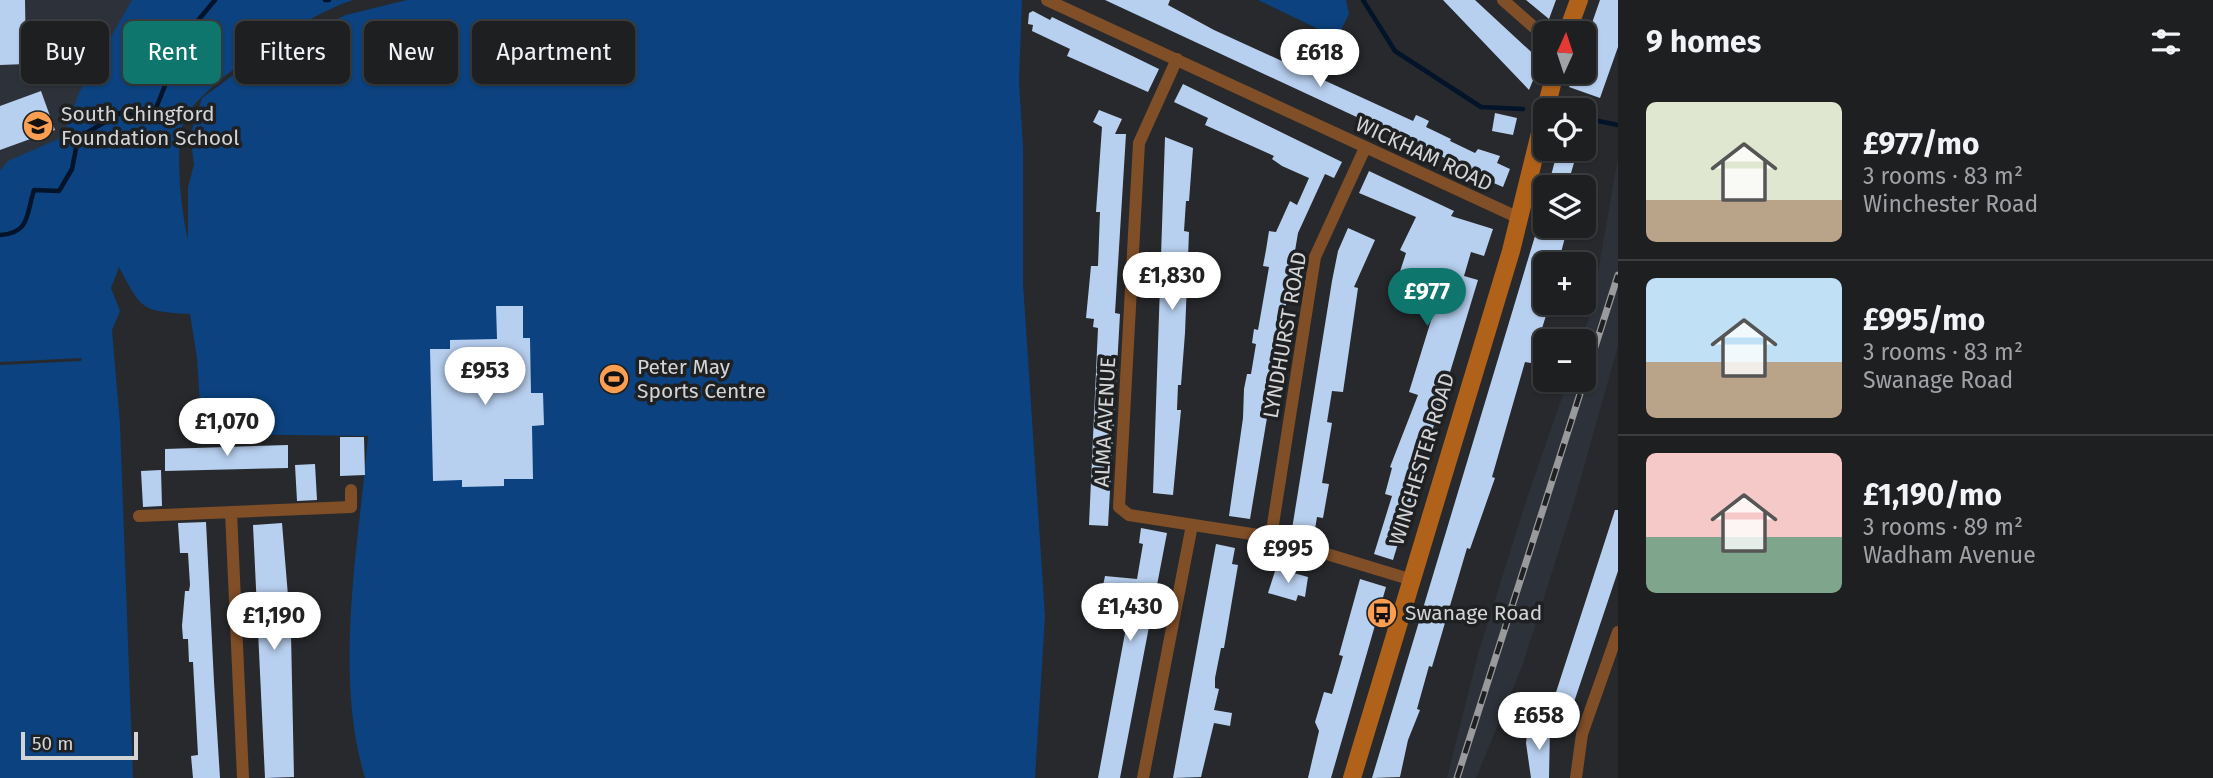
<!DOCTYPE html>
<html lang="en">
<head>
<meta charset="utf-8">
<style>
  body { margin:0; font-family:"Fira Sans",sans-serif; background:#25272a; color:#f1f3f6; height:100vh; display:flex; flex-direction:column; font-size:26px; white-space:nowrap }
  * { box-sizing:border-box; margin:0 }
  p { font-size:23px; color:#a0a2a5 }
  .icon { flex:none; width:38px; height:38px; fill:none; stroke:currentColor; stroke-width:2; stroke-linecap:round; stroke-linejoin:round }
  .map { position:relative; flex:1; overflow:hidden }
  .details { display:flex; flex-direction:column; background:#1d1f21; width:595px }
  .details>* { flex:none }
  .top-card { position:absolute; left:21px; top:21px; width:665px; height:63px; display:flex; gap:14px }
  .needle { width:46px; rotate:3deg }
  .tools { position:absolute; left:1533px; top:21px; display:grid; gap:14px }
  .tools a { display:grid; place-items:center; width:63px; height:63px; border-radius:10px; background:#1d1f21; box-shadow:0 2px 5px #0004,0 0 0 2px #3b3d3f; font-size:35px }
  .scale { position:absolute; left:21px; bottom:18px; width:117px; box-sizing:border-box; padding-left:7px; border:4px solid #d3d4d6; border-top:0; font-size:19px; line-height:24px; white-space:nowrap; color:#d3d4d6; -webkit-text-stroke:5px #1e2022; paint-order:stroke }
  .price { position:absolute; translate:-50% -60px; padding:0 16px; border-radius:24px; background:#fff; color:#222; font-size:23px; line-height:46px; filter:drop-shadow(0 2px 4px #0008) }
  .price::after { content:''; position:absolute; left:50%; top:42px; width:21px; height:16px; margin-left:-10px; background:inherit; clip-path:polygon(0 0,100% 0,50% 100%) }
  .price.current { background:#0f766e; color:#fff }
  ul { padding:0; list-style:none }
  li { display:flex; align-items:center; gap:21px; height:175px; padding:0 28px }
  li+li { border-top:2px solid #3b3d3f }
  li span { display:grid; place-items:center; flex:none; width:196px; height:140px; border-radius:10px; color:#555 }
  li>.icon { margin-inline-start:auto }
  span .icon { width:84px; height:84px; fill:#fffc; stroke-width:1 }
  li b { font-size:30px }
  h2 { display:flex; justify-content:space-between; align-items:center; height:84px; padding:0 28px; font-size:30px }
  .pill { padding:0 24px; border-radius:10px; background:#1d1f21; box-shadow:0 2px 5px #0004,0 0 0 2px #3b3d3f; font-size:24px; line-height:63px }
  .pill.current { background:#0f766e; color:#fff }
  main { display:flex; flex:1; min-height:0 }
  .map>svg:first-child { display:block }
  .built { fill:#2d323a }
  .green { fill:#0b427f }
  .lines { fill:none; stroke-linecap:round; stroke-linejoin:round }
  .stream { stroke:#031329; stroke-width:4.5 }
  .building { fill:#b8d0f0 }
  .street { stroke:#804f28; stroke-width:12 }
  .secondary { stroke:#b0621a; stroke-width:18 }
  .rail-casing { stroke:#999a9c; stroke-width:7 }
  .rail { stroke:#1e2022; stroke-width:4.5; stroke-dasharray:13; stroke-linecap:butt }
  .labels { text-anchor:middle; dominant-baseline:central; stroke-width:7; stroke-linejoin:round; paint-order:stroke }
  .poi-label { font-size:21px; fill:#d3d4d6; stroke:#1e2022; text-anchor:start }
  .street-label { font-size:21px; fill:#d3d4d6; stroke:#1e2022 }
</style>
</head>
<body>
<main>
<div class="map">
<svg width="1618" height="778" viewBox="0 0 1618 778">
  <rect width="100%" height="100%" fill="#27292c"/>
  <path class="built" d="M0 0H208L0 222Z
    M1618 158V346L1572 509 1523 664 1476 778H1447L1478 654 1526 501 1568 380H1584V341H1581L1591 312Z"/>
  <path class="green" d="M132 0H354C316 9 194 87 183 123 175 154 181 210 188 240V187L194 164 190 136 202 98 240 70 287 42 346 15 407 0H1022L1019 81 1023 147V283L1045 616 1035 778H365C333 672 359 545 368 436L208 434 206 422 201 421 197 358 190 314C142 311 142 311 119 267L111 288 120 311 112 330 120 424 133 778H0V365L81 361 82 358 0 362V171L8 161 63 137 79 93Z
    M1258 0H1346L1349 14 1337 38Z"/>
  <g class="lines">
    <path class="stream" d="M325 0H329
      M1363 0 1395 51 1481 107 1523 109
      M1584 118 1618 125
      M0 235C30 233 26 215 34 190L59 191 72 169 78 138 120 113 143 115 156 108 185 36 215 0"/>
  </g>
  <path class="building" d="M0 0H25L26 64 0 65Z
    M1105 0H1170L1168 5 1214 30 1282 61 1286 53 1297 59 1293 66 1413 121 1416 115 1423 118 1429 121 1426 127 1451 139 1450 141 1475 153 1478 149 1500 156 1497 163 1510 169 1503 187 1489 181 1485 189 1480 188 1482 178 1447 159Z
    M1443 0H1475L1541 61 1529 90Z
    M1526 0H1556L1549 19Z
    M1600 0H1618V47L1600 98 1569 87 1575 72H1584V46Z
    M1033 11 1050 20 1052 17 1159 69 1148 92 1067 56 1070 49 1032 31 1033 25 1028 24 1029 13Z
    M1183 84 1342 162 1334 178 1325 174 1298 233 1250 519 1229 516 1243 418 1244 389 1247 374H1251L1256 344 1252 343 1254 329 1258 330 1269 267 1263 266 1266 250 1269 231 1276 232 1290 201 1297 205 1309 178 1282 166 1272 159 1274 156 1205 125 1208 118 1174 102Z
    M41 91 55 130 0 150V106Z
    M1099 110 1122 119 1115 134H1126L1115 313 1120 314 1108 526 1089 525 1098 328 1093 327 1094 319 1086 318 1091 266H1098L1100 212H1096L1102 127 1093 122Z
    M1495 113 1517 118 1513 135 1492 131Z
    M1165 137 1193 148 1189 201H1186L1184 231 1189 232 1185 333 1181 385H1178L1177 410H1181L1173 495 1153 493Z
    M1558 149H1578L1567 187H1548Z
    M1369 171 1454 211 1451 216 1493 229 1484 256 1471 252 1464 276 1478 280 1393 560 1374 554 1392 496 1385 494 1392 468 1390 467 1418 395 1409 392 1437 301 1395 287 1406 253 1400 250 1416 217 1359 193Z
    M1538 226H1568L1558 264H1545V303H1550L1531 363 1525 362 1492 477 1495 478 1470 549 1467 548 1432 667 1429 666 1417 709 1420 710 1408 740 1400 777 1372 778Z
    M1348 228 1375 240 1354 287 1358 288 1343 392 1332 391 1327 422 1332 423 1322 483 1329 484 1323 518 1317 517 1314 535 1292 529 1332 281 1338 251Z
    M496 306H523V338H530L531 393H543L544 425 532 426 533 479H504V486L462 487V480L433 481 430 349H450V340L497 339Z
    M340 437H364L365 475 340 476Z
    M288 445V468L165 471V449Z
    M315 464 317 500 297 501 295 465Z
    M161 470 162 506 143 507 141 471Z
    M1615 510H1618V571L1567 723 1548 717Z
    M206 522 214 682 220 778H193L191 756 198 755 193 662H189L188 639H183L182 626 185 591H189L190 585 188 553H180L178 523Z
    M282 523 289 608H277L279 635 291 634 294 777 265 778 253 525Z
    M1141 528 1167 533 1120 778H1098L1128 617 1098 612 1099 605 1105 576 1137 579 1143 544 1139 543Z
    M1216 544 1235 548 1232 564 1238 565 1224 648H1221L1215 678V688L1219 689 1214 710 1232 713 1230 726 1214 723 1201 777 1173 778Z
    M1276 568 1308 577 1305 597 1298 595 1296 601 1268 593Z
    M1360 579 1386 587 1331 778H1308L1319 731 1315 722 1324 692 1332 694 1343 656 1339 655Z
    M1532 727H1550L1549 778H1531L1526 743 1527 735H1532Z"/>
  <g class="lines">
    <path class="street" d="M1047 0 1519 218
      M1503 0 1545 37
      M1177 59 1139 143 1119 507 1129 515 1271 537 1409 579
      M231 512 243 778
      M139 516 351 507V490
      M1271 537 1315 257 1365 148
      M1143 778 1192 525
      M1576 778 1582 734 1618 632"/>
    <path class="secondary" d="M1567 33 1579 0
      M1352 778 1511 251 1555 72"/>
    <g class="rail-casing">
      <path id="rail" d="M1457 778 1618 275"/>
    </g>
    <use href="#rail" class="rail"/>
  </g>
  <defs>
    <g id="school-disc" transform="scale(1.575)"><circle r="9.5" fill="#fc9e52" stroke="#1e2022"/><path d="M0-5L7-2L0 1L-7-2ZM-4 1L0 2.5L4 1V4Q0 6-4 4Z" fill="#111"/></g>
    <g id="stadium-disc" transform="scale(1.575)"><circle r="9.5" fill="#fc9e52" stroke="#1e2022"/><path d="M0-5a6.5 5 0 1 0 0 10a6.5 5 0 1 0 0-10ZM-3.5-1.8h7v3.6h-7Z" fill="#111"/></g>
    <g id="bus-disc" transform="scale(1.575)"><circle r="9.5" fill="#fc9e52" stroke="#1e2022"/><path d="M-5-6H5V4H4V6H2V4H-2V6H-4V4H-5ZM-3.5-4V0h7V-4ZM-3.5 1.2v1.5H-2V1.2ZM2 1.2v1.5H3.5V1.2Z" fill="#111"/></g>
  </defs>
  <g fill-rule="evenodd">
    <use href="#school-disc" x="38" y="126"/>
    <use href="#stadium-disc" x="614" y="379"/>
    <use href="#bus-disc" x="1382" y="613"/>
  </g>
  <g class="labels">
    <g class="poi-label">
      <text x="61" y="114">South Chingford<tspan x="61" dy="24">Foundation School</tspan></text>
      <text x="637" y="367">Peter May<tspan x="637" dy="24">Sports Centre</tspan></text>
      <text x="1405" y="613">Swanage Road</text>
    </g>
    <g class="street-label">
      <text transform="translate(1424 154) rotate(25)">WICKHAM ROAD</text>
      <text transform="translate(1285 335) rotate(-80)">LYNDHURST ROAD</text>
      <text transform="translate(1105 422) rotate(-87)">ALMA AVENUE</text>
      <text transform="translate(1422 459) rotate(-73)">WINCHESTER ROAD</text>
    </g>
  </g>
</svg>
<div class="tools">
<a><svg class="needle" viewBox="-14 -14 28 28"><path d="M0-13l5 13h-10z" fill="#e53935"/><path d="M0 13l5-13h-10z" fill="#a0a2a5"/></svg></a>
<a><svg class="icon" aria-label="locate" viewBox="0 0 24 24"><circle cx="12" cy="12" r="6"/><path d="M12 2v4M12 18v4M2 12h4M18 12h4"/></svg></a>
<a><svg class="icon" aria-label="layers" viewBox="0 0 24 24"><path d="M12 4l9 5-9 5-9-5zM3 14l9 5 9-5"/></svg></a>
<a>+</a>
<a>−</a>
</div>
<div class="scale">50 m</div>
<b class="price" style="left:1320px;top:89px">£618</b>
<b class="price" style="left:1172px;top:312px">£1,830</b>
<b class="price current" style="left:1427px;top:328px">£977</b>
<b class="price" style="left:485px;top:407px">£953</b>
<b class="price" style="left:227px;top:458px">£1,070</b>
<b class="price" style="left:1288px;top:585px">£995</b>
<b class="price" style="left:1130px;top:643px">£1,430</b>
<b class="price" style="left:274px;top:652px">£1,190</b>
<b class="price" style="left:1539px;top:752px">£658</b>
<div class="top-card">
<a class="pill">Buy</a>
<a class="pill current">Rent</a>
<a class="pill">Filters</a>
<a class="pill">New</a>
<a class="pill">Apartment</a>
</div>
</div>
<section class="details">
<h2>9 homes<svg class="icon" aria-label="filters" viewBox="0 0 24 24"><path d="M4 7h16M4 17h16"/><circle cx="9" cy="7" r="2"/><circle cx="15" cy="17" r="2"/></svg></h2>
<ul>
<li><span style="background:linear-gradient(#dfe7d0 70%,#b9a48a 0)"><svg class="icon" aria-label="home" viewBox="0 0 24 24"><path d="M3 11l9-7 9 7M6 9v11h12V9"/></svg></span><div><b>£977/mo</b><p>3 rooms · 83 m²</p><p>Winchester Road</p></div></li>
<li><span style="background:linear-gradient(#bfe0f5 60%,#b9a48a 0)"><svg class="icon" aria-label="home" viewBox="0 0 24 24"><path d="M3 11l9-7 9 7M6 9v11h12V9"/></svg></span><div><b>£995/mo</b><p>3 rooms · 83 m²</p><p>Swanage Road</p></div></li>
<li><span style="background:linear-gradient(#f6c9c9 60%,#7fa58c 0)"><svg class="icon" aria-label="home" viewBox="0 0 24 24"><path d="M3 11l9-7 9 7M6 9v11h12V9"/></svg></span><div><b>£1,190/mo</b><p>3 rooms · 89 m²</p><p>Wadham Avenue</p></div></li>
</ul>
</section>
</main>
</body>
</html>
